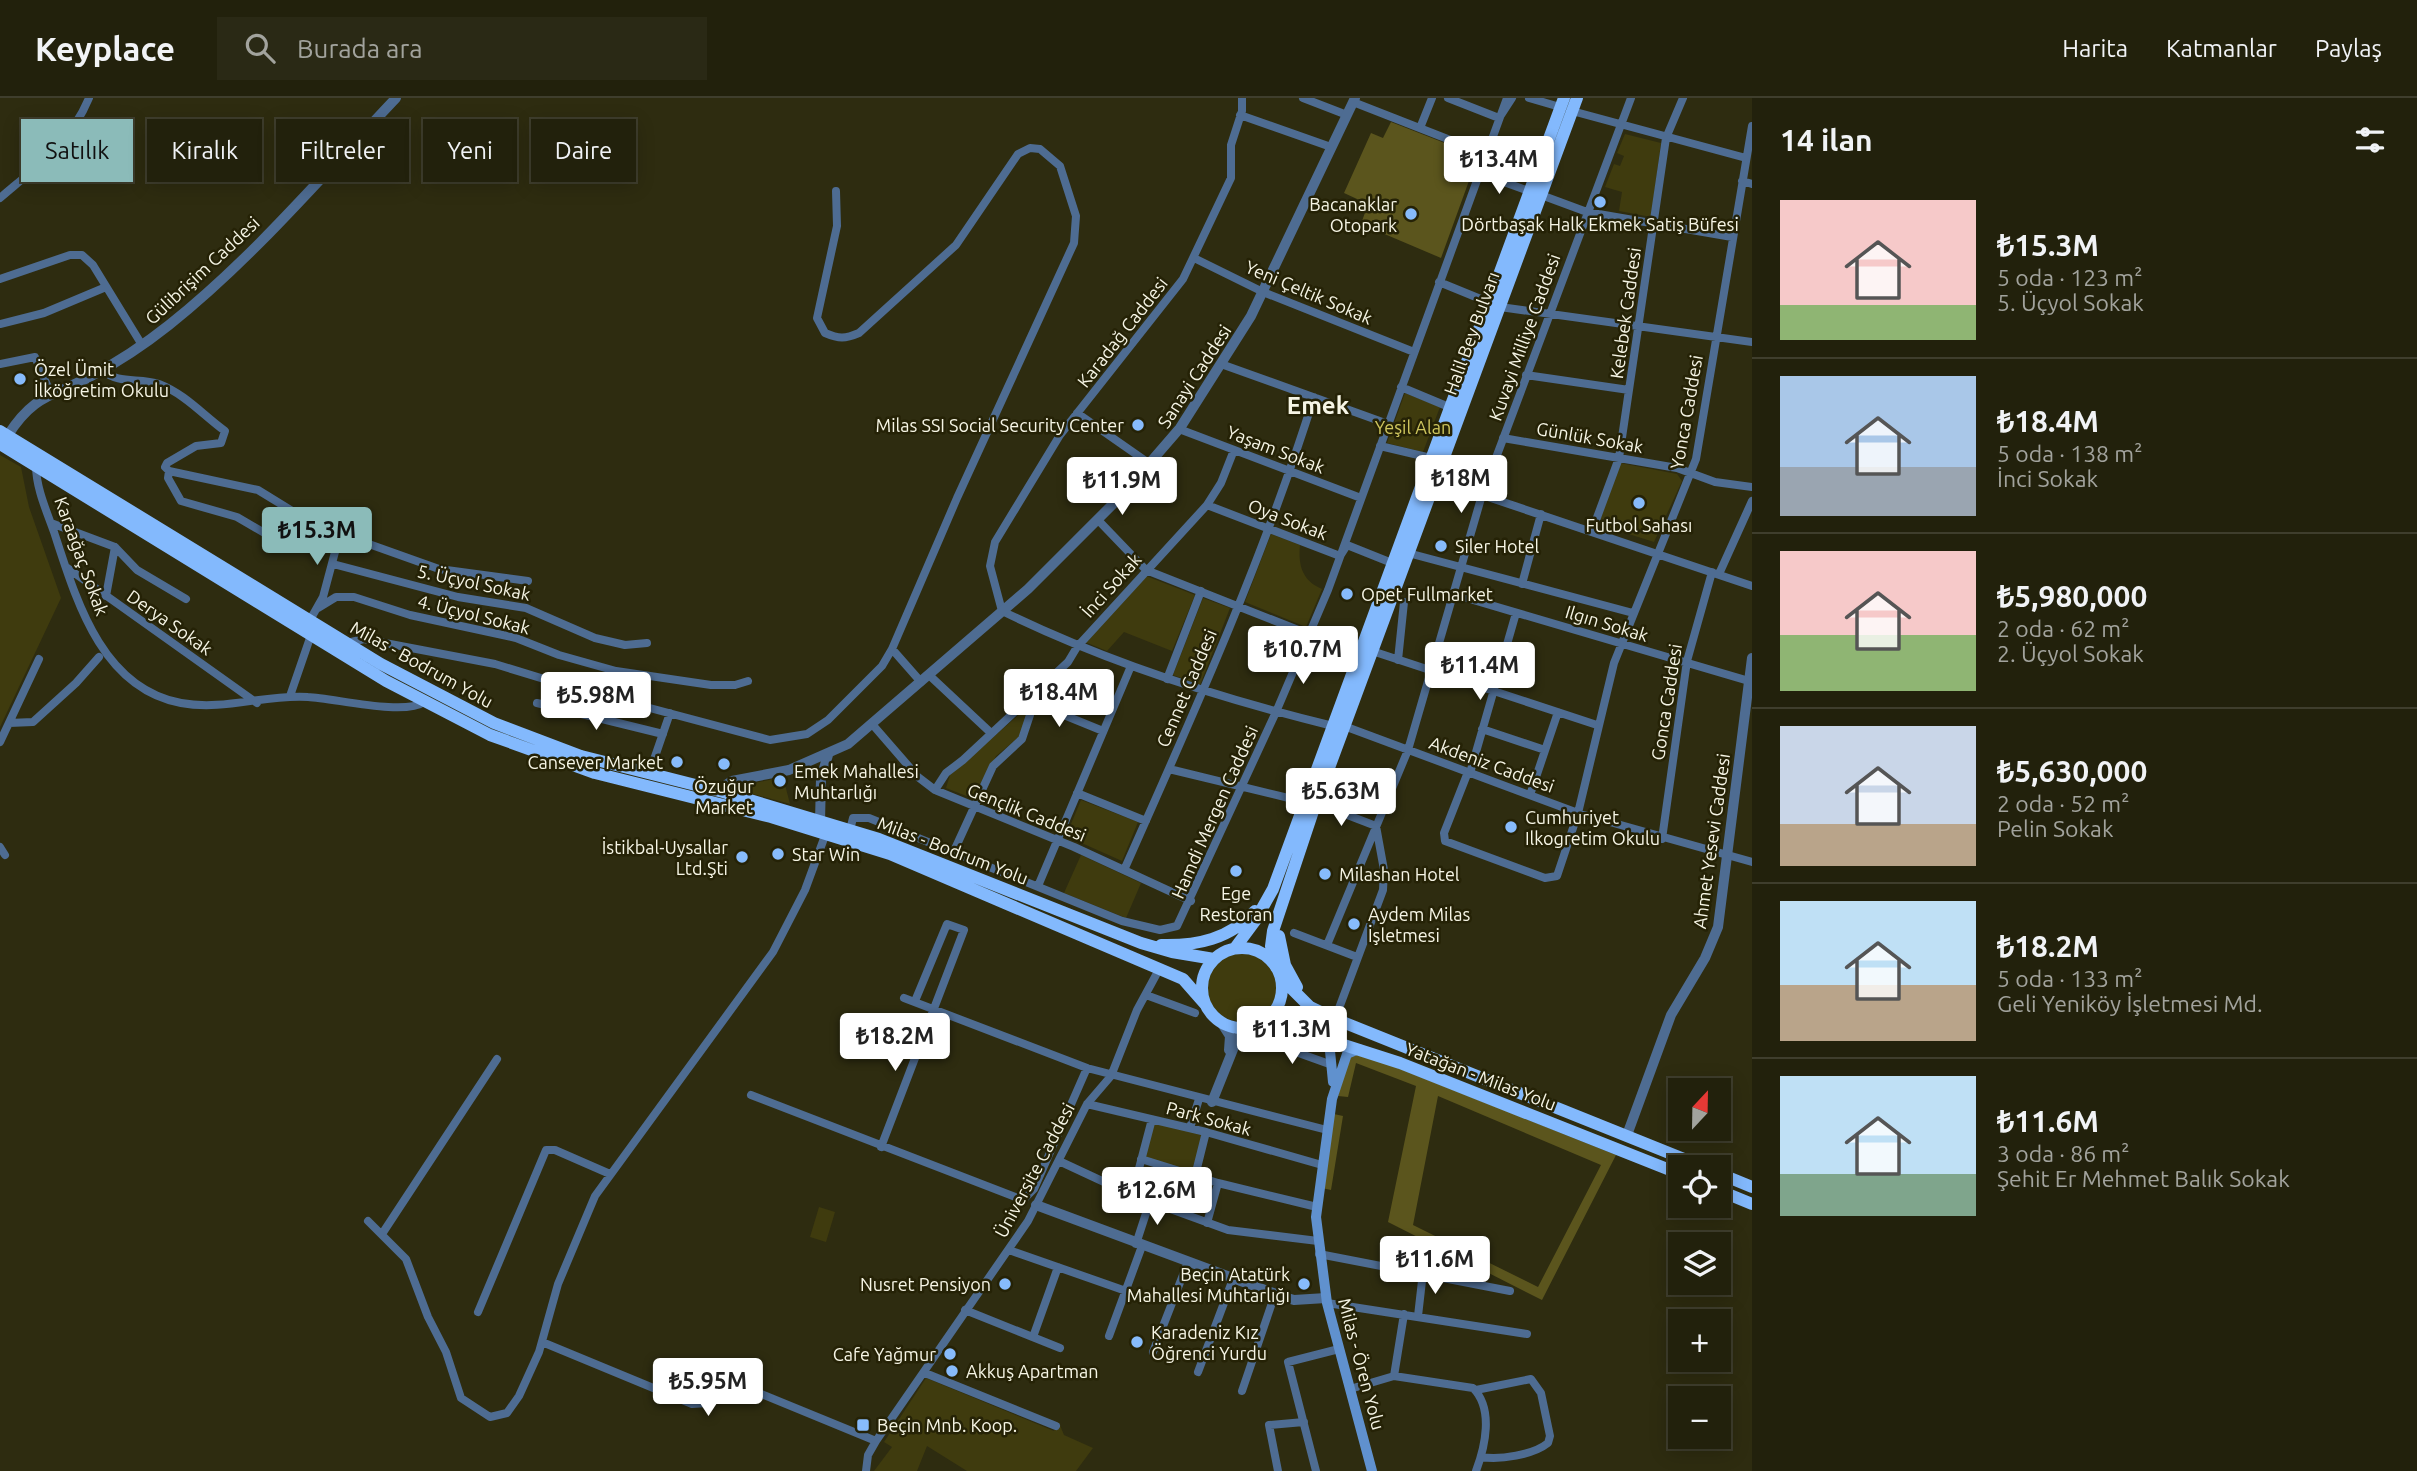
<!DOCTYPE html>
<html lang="tr">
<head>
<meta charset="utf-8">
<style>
  body { margin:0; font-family:Ubuntu,sans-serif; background:#2a2915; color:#f1f3f6; height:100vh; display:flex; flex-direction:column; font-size:26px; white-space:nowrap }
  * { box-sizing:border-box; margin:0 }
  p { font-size:23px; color:#a2a39d }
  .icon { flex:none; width:38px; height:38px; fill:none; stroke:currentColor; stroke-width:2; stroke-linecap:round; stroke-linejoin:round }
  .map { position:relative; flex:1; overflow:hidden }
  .sheet { display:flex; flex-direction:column; background:#22210c; width:665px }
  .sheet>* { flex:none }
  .top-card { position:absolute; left:21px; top:21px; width:665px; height:63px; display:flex; gap:14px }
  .needle { width:46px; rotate:22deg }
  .buttons { position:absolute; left:1668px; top:980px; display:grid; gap:14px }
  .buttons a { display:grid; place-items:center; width:63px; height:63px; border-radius:0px; background:#22210c; box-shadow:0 4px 18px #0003,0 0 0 2px #3f3e2d; font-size:35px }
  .price { position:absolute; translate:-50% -60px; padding:0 16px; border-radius:7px; background:#fff; color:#222; font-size:23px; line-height:46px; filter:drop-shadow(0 2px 4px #0008) }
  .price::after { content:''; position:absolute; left:50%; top:42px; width:21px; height:16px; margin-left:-10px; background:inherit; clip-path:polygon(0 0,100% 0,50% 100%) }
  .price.on { background:#8bbbb9; color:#111 }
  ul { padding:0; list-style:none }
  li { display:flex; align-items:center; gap:21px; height:175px; padding:0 28px }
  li+li { border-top:2px solid #3f3e2d }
  li span { display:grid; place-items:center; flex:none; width:196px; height:140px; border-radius:0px; color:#555 }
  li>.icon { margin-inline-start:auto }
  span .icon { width:84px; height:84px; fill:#fffc; stroke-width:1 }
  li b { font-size:30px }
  h2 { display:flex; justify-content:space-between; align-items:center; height:84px; padding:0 28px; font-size:30px }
  .chip { padding:0 24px; border-radius:0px; background:#22210c; box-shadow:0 4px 18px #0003,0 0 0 2px #3f3e2d; font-size:24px; line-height:63px }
  .chip.on { background:#8bbbb9; color:#111 }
  header { display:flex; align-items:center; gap:42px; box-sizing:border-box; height:98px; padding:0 35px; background:#22210c; border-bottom:2px solid #3f3e2d }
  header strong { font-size:33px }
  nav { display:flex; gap:38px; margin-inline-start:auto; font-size:24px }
  .search { width:490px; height:63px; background:#2a2915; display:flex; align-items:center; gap:18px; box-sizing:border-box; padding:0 24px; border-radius:0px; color:#a2a39d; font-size:26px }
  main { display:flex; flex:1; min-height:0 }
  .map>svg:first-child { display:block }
  .green { fill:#3f3b0e }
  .forest { fill:#5b551d; fill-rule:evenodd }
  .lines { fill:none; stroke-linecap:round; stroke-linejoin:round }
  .minor { stroke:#4e6c92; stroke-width:8 }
  .tertiary { stroke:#4e6c92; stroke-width:10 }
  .secondary { stroke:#6091ce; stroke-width:10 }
  .trunk { stroke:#83b9fd; stroke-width:12 }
  .poi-dot { fill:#87bbfb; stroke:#252206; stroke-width:2.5 }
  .labels { text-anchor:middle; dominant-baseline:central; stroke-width:5; stroke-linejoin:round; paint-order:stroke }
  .poi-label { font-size:18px; fill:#f6f5e5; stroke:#252206; text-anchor:start }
  .street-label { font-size:18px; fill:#f6f5e5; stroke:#252206 }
  .park-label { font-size:18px; fill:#cfc65e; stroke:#252206 }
  .district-label { font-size:24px; font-weight:bold; fill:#f6f5e5; stroke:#252206 }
</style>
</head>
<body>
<header>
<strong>Keyplace</strong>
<div class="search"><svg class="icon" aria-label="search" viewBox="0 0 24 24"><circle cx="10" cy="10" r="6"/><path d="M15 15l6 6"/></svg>Burada ara</div>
<nav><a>Harita</a><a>Katmanlar</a><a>Paylaş</a></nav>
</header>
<main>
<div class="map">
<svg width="1752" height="1373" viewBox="0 0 1752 1373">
  <rect width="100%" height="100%" fill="#2e2c10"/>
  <path class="green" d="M1625 36 1661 45 1651 119 1619 113 1622 94 1605 89 1614 66 1620 68 1624 58 1617 55Z
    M1405 295 1440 309 1423 354 1387 345Z
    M0 357 21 369 29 409 61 500 0 629Z
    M1620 365 1677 376 1682 383 1654 444 1597 426Z
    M1271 436 1300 447C1298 467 1302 483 1322 491L1306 529 1245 504Z
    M1146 478 1195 497 1172 553 1124 534 1107 553 1085 544Z
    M1203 500 1230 510 1200 587 1173 577Z
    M1022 614 1027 618 1019 639 996 658 974 701 946 690 950 677Z
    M783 679 790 706 746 694 745 687Z
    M1081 702 1138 724 1122 763 1066 738Z
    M1081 757 1141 785 1126 820 1064 795Z
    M1207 889a35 35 0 1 1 70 0a35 35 0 1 1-70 0Z
    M1152 1021 1206 1034 1195 1078 1141 1061Z
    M819 1109 835 1114 826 1144 810 1139Z
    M926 1280 1054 1333 1059 1325 1064 1337 1093 1350 1076 1373H967L927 1348 917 1373H874L892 1349 884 1344Z"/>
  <path class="forest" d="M1391 24 1478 58 1441 160 1361 126 1368 106 1344 95 1371 35 1383 40Z
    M1358 954 1616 1057 1542 1202 1388 1124 1416 988 1356 965 1348 999 1338 998 1346 961ZM1438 998 1601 1067 1538 1189 1413 1127Z
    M1334 1016 1343 1018 1331 1092 1322 1090Z"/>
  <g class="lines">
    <path class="minor" d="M1242 0V13L1231 47V80L1183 181 1060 337 995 444 990 468 1002 513C1108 565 1218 600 1333 628
      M1303 0 1347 17
      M1448 0 1499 20 1512 0
      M1529 0 1560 9
      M1353 4 1486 56
      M1572 13 1746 60
      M1240 17 1331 49
      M1420 30 1432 0
      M1479 75 1529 93
      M1742 83 1752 86
      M1541 97 1587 114 1732 139
      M0 100C35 70 71 44 89 0
      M1194 160 1263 194 1414 254
      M0 181 70 157H82L93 167 142 247
      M1439 184 1488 204
      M1500 209 1752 244
      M0 226 44 215 106 189
      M0 266 35 259 51 296
      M1221 266 1388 326
      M102 272C119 287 139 279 159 286 185 296 203 317 225 333L221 345 196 348 167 365 165 369 169 373 258 392 341 443 352 440 439 471 528 483
      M1526 277 1629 292
      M1401 289 1449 309
      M1077 315 1150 366
      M1179 331 1361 400
      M1503 340 1677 370 1715 384 1752 389
      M1380 348 1431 360
      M36 368C36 390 47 414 54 434 76 501 101 590 181 605 225 613 265 596 308 599 334 600 404 618 424 604
      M169 373 168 380 181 403 237 419 273 440
      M1434 384 1482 397 1752 488
      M1207 407 1340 458 1347 447 1392 465
      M1098 422 1146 472 1359 556
      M51 425 115 449 106 498
      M1592 433 1619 360 1666 40 1683 0
      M115 449 137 472 186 501
      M1408 455 1633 515
      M333 466 458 499 526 510 595 540 625 547 647 545
      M66 469 257 605
      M1719 476 1752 403
      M1522 486 1541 416
      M1453 496 1752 584
      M318 510 336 499H354L410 517 516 540 559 557 616 573 711 587H735L748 583
      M310 522 323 499 335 454 341 443
      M347 545 364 541 495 566 567 588 770 642 807 636 828 622 882 568 892 551 957 400 1074 145 1076 118 1060 68 1040 51 1030 50 1018 56 956 147 859 235C845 241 839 241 825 235L817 220 837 128 836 93
      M892 551 921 584
      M1372 553 1597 627
      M1398 562 1404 504
      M929 577 991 635
      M1167 581 1201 493
      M290 598 311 537
      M1027 602 1103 633
      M537 605 663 636
      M9 625 33 624 76 585 99 559
      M872 626 918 679 935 692 1074 749 1191 803
      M1344 628 1578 715 1752 764
      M1482 631 1545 652
      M0 644 39 561
      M1169 671 1305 704
      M1468 674 1444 735 1445 743 1545 780 1557 778 1578 715 1614 565 1696 361 1752 28
      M1470 675 1516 515
      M649 676 670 615
      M935 692 946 675 963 662 1068 564 1077 549 1207 407 1221 385 1234 352
      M1077 695 1146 723
      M1530 697 1558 614
      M1316 705 1376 728 1384 772 1383 792 1335 921
      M850 732 853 720H869L1122 823 1160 832 1177 828 1276 614 1328 492 1507 0
      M1662 741 1687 563 1712 474
      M0 749 5 757
      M954 753 993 668 1022 641 1030 617 1027 602
      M1124 772C1193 617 1263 462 1314 299
      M1038 788 1131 568
      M1294 835 1357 859
      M1327 847 1408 652 1482 397 1631 0
      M1146 897 1195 915
      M904 900 1087 970 1327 1032
      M1262 942 1332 967
      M751 997 1023 1102 1034 1091 1087 970
      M1087 1006 1206 1034 1322 1067
      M1190 1030 1199 1001
      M881 1049 964 832 947 826 915 903
      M1141 1061 1218 1085 1317 1109
      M1059 1063 1132 1097 1228 1132 1318 1143
      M1195 1078 1206 1034
      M1132 1097 1152 1021
      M368 1123 406 1161 428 1219 446 1254 461 1300 490 1319 507 1315 519 1298 539 1254 558 1186 595 1098 773 854 805 792 826 735
      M1207 1125 1218 1085
      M382 1136 497 961
      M1136 1146 1150 1103
      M1009 1152 1126 1193
      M1319 1156 1510 1193
      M1327 1205 1527 1236
      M965 1212 1060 1250
      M478 1214 546 1052H555L610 1076
      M1418 1218 1423 1174
      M1109 1238 1142 1148
      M1033 1239 1058 1169
      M542 1244 692 1306 708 1305 725 1286 732 1284 876 1343
      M1153 1254 1188 1164
      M1198 1274 1233 1181
      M925 1275 1056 1328
      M1394 1278 1404 1216
      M1350 1291 1394 1278 1473 1290C1494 1311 1485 1349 1476 1373
      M1476 1292 1531 1281 1541 1295 1550 1338 1548 1345C1533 1357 1500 1362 1481 1359
      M1242 1293 1275 1196
      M866 1373 868 1357 876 1343 1028 1123 1087 1006 1111 978 1137 912 1156 877
      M1278 1373 1269 1327 1304 1324
      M1316 1373 1288 1264 1339 1251"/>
    <path class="tertiary" d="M8 337C35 295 53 299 93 277 120 263 145 246 169 227 252 161 323 77 396 0
      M723 694 726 687 732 683 789 672 848 646 1028 491 1122 397 1180 330 1251 218 1355 0
      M820 724 821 680 828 657
      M1221 924 1230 938 1229 952
      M1212 1004 1238 939 1254 928
      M1627 1037 1671 917 1705 860 1718 829 1752 560
      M1036 1107 1284 1199 1294 1202 1326 1200"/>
    <path class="secondary" d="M1322 939 1330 953 1333 984
      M1359 951 1347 956 1332 1001 1316 1119 1327 1205 1372 1373"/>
    <path class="trunk" d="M0 333 381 566 494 625 581 658 723 694 879 741 1141 845 1172 854 1214 861
      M0 346 386 583 490 637 595 675 771 719 890 756 1183 881 1205 906
      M1279 838 1285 867 1297 889
      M1161 847C1197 848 1230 841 1255 813
      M1235 850 1255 823 1273 791 1564 0
      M1202 890a40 40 0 1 1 80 0a40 40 0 1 1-80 0Z
      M1276 869 1271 848 1273 833 1313 713 1577 0
      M1281 880 1310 909 1335 921 1704 1069
      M1266 922 1400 965 1680 1076
      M1718 1075 1752 1089
      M1718 1092 1752 1106"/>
  </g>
  <g class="poi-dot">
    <circle cx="1600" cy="104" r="7"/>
    <circle cx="1411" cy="116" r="7"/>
    <circle cx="20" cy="281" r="7"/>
    <circle cx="1138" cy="327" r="7"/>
    <circle cx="1639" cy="405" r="7"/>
    <circle cx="1441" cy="448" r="7"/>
    <circle cx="1347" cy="496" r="7"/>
    <circle cx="677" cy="664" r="7"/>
    <circle cx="724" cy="666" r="7"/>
    <circle cx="780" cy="683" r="7"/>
    <circle cx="1511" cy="729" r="7"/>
    <circle cx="778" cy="756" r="7"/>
    <circle cx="742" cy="759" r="7"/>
    <circle cx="1236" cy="773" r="7"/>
    <circle cx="1325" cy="776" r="7"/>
    <circle cx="1354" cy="826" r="7"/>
    <circle cx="1005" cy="1186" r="7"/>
    <circle cx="1304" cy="1186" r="7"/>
    <circle cx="1137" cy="1244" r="7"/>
    <circle cx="950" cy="1256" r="7"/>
    <circle cx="952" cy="1273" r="7"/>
    <rect x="856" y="1320" width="14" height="14" rx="3.5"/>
  </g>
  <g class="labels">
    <g class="poi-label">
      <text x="1397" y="106" text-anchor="end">Bacanaklar<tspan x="1397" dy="21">Otopark</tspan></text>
      <text x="1600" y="126" text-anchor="middle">Dörtbaşak Halk Ekmek Satiş Büfesi</text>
      <text x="34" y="271">Özel Ümit<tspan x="34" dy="21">İlköğretim Okulu</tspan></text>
      <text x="1124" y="327" text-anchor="end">Milas SSI Social Security Center</text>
      <text x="1639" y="427" text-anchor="middle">Futbol Sahası</text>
      <text x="1455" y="448">Siler Hotel</text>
      <text x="1361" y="496">Opet Fullmarket</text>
      <text x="663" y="664" text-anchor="end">Cansever Market</text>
      <text x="794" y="673">Emek Mahallesi<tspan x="794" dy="21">Muhtarlığı</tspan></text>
      <text x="724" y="688" text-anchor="middle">Özuğur<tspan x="724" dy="21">Market</tspan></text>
      <text x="1525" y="719">Cumhuriyet<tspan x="1525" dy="21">Ilkogretim Okulu</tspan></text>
      <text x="728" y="749" text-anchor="end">İstikbal-Uysallar<tspan x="728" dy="21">Ltd.Şti</tspan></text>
      <text x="792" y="756">Star Win</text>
      <text x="1339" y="776">Milashan Hotel</text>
      <text x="1236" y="795" text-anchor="middle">Ege<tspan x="1236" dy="21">Restoran</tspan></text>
      <text x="1368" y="816">Aydem Milas<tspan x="1368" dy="21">İşletmesi</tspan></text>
      <text x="1290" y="1176" text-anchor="end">Beçin Atatürk<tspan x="1290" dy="21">Mahallesi Muhtarlığı</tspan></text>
      <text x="991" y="1186" text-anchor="end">Nusret Pensiyon</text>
      <text x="1151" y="1234">Karadeniz Kız<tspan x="1151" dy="21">Öğrenci Yurdu</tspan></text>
      <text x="936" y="1256" text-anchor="end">Cafe Yağmur</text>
      <text x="966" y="1273">Akkuş Apartman</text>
      <text x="877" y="1327">Beçin Mnb. Koop.</text>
    </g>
    <g class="street-label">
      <text transform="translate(202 172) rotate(-43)">Gülibrişim Caddesi</text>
      <text transform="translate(1309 194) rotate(23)">Yeni Çeltik Sokak</text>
      <text transform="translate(1625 215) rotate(-82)">Kelebek Caddesi</text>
      <text transform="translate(1122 234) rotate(-52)">Karadağ Caddesi</text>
      <text transform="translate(1471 235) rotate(-70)">Halil Bey Bulvarı</text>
      <text transform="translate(1524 239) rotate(-70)">Kuvayi Milliye Caddesi</text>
      <text transform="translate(1194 278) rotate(-57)">Sanayi Caddesi</text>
      <text transform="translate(1686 314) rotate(-80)">Yonca Caddesi</text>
      <text transform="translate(1590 339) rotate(10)">Günlük Sokak</text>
      <text transform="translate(1276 351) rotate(21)">Yaşam Sokak</text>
      <text transform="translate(1288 421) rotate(21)">Oya Sokak</text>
      <text transform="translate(82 458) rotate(70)">Karaağaç Sokak</text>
      <text transform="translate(474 484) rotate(12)">5. Üçyol Sokak</text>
      <text transform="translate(1111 487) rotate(-48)">İnci Sokak</text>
      <text transform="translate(474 516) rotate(14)">4. Üçyol Sokak</text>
      <text transform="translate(170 524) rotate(35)">Derya Sokak</text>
      <text transform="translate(1607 525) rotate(17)">Ilgın Sokak</text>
      <text transform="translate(422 566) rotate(29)">Milas - Bodrum Yolu</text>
      <text transform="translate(1186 590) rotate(-67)">Cennet Caddesi</text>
      <text transform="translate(1666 604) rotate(-81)">Gonca Caddesi</text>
      <text transform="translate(1492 666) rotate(20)">Akdeniz Caddesi</text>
      <text transform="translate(1027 714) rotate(22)">Gençlik Caddesi</text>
      <text transform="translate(1214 714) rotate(-66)">Hamdi Mergen Caddesi</text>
      <text transform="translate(1711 743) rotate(-82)">Ahmet Yesevi Caddesi</text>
      <text transform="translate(953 752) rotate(21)">Milas - Bodrum Yolu</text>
      <text transform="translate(1481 978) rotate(21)">Yatağan - Milas Yolu</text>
      <text transform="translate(1209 1020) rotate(15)">Park Sokak</text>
      <text transform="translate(1034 1072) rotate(-62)">Üniversite Caddesi</text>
      <text transform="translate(1362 1266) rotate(75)">Milas - Ören Yolu</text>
    </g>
    <g class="park-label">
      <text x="1413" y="329">Yeşil Alan</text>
    </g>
    <g class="district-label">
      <text x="1318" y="307">Emek</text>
    </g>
  </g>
</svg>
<div class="buttons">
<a><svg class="needle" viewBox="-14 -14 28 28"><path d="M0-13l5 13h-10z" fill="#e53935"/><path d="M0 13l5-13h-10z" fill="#a2a39d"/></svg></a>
<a><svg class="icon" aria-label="locate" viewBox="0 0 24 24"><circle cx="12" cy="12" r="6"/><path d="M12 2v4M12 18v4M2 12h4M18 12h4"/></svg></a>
<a><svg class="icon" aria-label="layers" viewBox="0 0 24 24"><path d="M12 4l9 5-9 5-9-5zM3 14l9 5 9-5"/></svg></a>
<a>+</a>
<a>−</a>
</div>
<b class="price" style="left:1499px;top:98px">₺13.4M</b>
<b class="price" style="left:1461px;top:417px">₺18M</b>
<b class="price" style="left:1122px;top:419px">₺11.9M</b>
<b class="price on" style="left:317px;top:469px">₺15.3M</b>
<b class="price" style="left:1303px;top:588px">₺10.7M</b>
<b class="price" style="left:1480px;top:604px">₺11.4M</b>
<b class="price" style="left:1059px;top:631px">₺18.4M</b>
<b class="price" style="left:596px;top:634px">₺5.98M</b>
<b class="price" style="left:1341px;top:730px">₺5.63M</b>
<b class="price" style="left:1292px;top:968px">₺11.3M</b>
<b class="price" style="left:895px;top:975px">₺18.2M</b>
<b class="price" style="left:1157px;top:1129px">₺12.6M</b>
<b class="price" style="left:1435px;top:1198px">₺11.6M</b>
<b class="price" style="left:708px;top:1320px">₺5.95M</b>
<div class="top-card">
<a class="chip on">Satılık</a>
<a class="chip">Kiralık</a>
<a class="chip">Filtreler</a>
<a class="chip">Yeni</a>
<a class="chip">Daire</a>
</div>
</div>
<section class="sheet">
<h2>14 ilan<svg class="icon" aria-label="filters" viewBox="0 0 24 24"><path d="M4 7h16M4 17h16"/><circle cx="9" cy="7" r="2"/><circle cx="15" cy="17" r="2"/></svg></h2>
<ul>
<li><span style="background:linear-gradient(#f6c9c9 75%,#8fb573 0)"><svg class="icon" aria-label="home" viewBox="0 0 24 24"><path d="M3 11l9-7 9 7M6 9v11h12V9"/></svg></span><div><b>₺15.3M</b><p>5 oda · 123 m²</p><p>5. Üçyol Sokak</p></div></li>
<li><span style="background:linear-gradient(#a9c7e8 65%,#9aa5b1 0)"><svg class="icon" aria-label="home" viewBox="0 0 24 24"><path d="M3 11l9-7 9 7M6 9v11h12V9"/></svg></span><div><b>₺18.4M</b><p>5 oda · 138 m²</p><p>İnci Sokak</p></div></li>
<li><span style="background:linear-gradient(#f6c9c9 60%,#8fb573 0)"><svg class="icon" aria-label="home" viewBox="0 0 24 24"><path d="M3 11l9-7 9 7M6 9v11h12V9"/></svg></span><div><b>₺5,980,000</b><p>2 oda · 62 m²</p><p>2. Üçyol Sokak</p></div></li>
<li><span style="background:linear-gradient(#c9d6e8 70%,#b9a48a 0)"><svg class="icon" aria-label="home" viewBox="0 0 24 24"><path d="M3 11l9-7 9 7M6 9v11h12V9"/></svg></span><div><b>₺5,630,000</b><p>2 oda · 52 m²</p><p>Pelin Sokak</p></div></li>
<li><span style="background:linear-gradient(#bfe0f5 60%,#b9a48a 0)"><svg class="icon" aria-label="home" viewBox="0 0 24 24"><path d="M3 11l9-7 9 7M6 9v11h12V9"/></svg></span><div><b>₺18.2M</b><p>5 oda · 133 m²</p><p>Geli Yeniköy İşletmesi Md.</p></div></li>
<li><span style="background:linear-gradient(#bfe0f5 70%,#7fa58c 0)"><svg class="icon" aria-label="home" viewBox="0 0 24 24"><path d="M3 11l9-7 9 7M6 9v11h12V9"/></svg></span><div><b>₺11.6M</b><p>3 oda · 86 m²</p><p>Şehit Er Mehmet Balık Sokak</p></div></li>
</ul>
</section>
</main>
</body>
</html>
